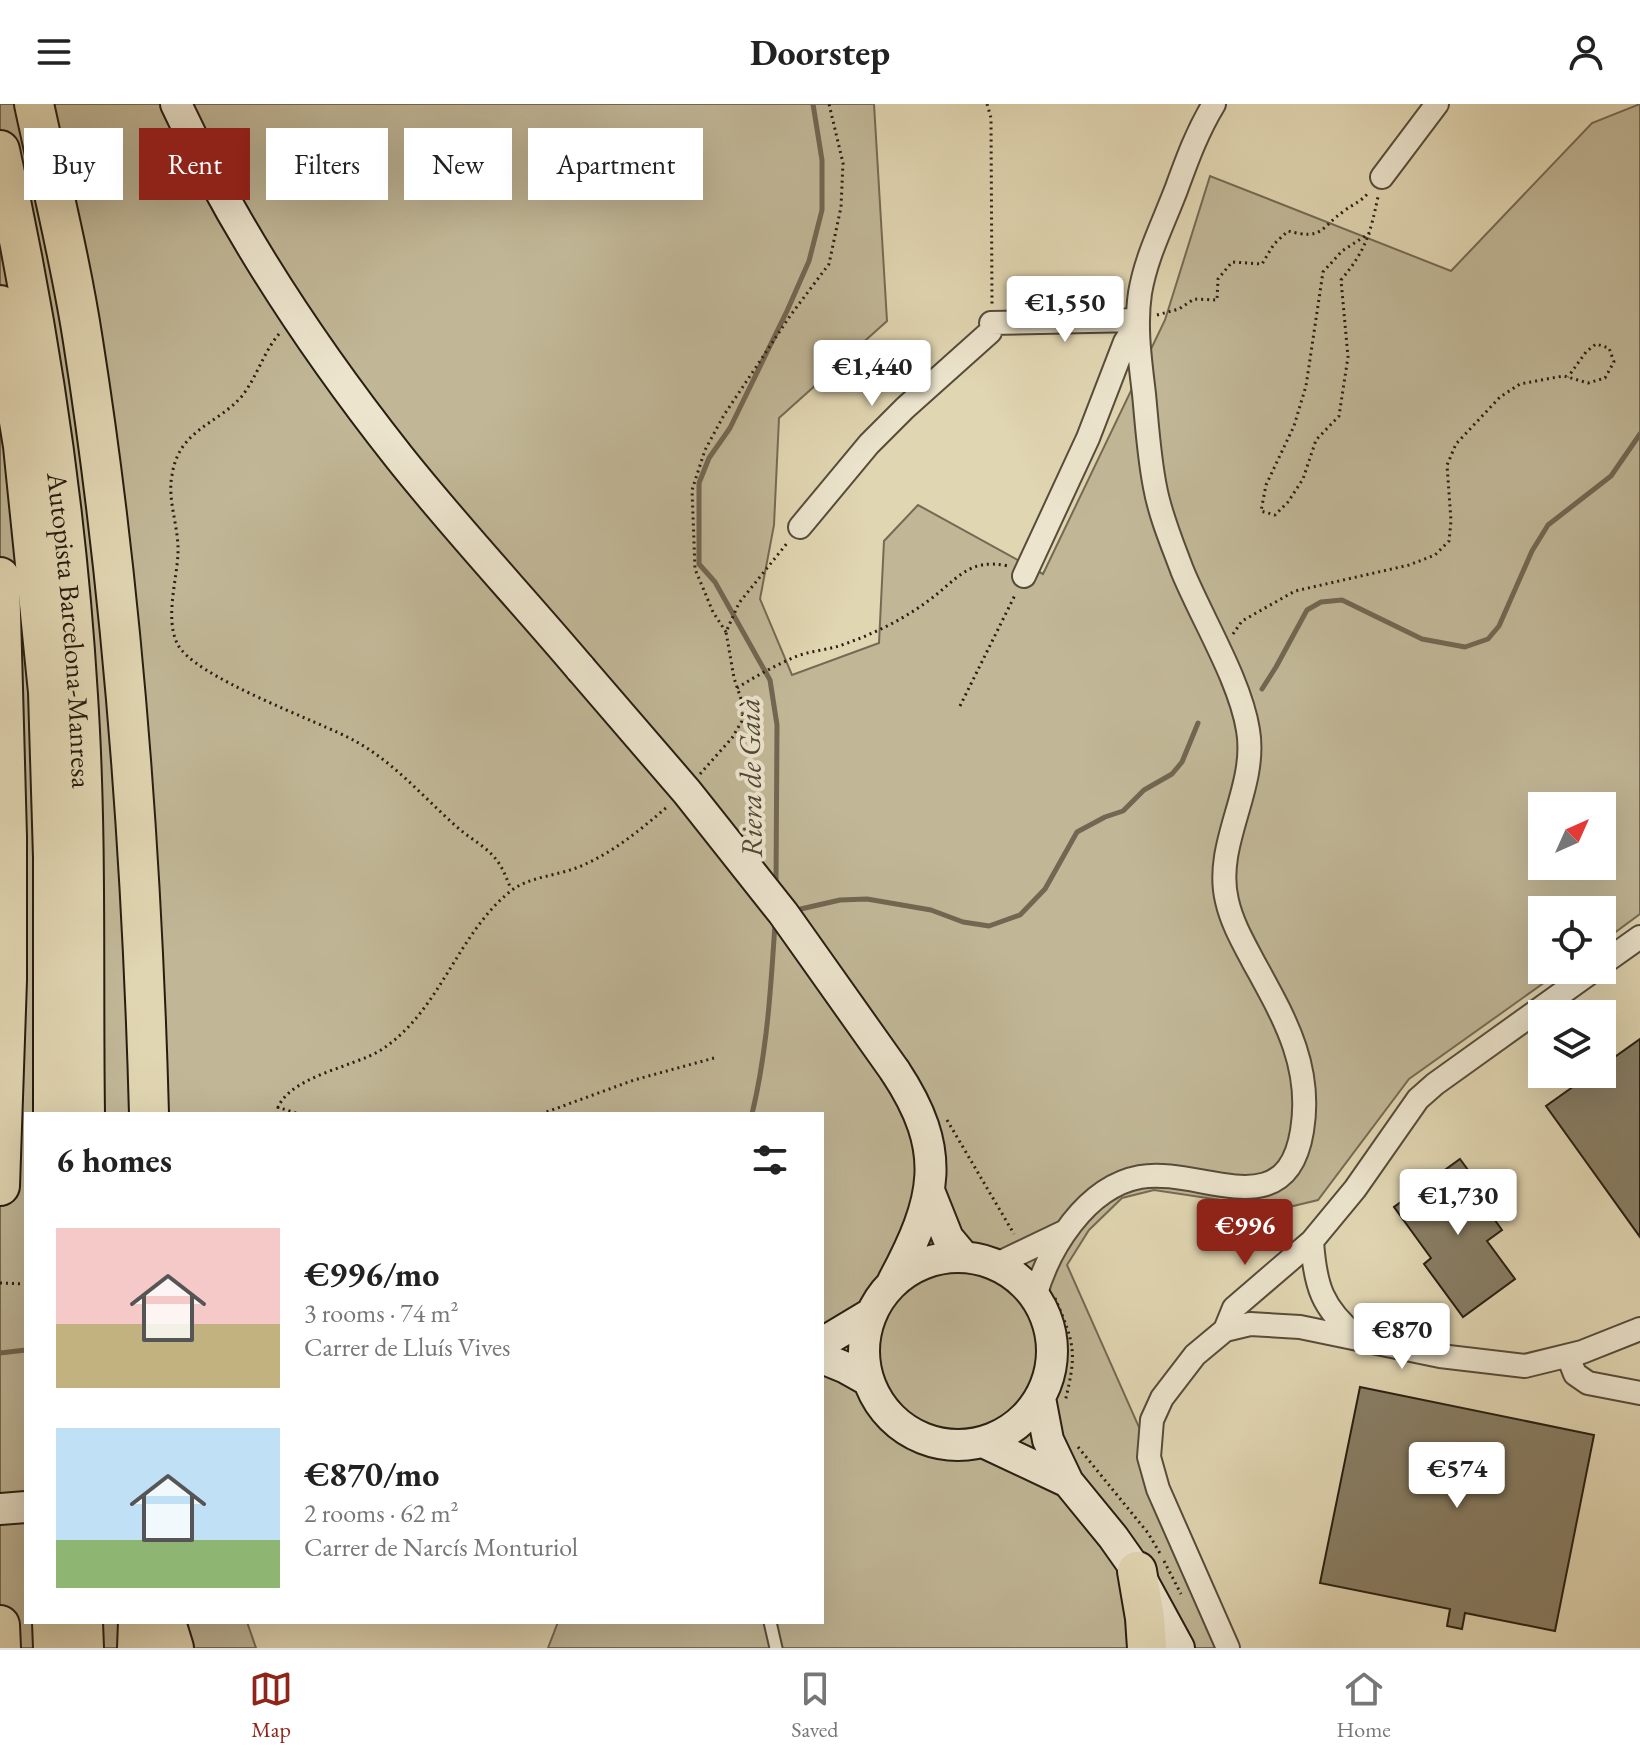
<!DOCTYPE html>
<html lang="en">
<head>
<meta charset="utf-8">
<style>
  body { margin:0; font-family:"EB Garamond",serif; background:#f6f6f6; color:#222; height:100vh; display:flex; flex-direction:column; font-size:30px; white-space:nowrap }
  * { box-sizing:border-box; margin:0 }
  p { font-size:26px; color:#767676 }
  .icon { flex:none; width:44px; height:44px; fill:none; stroke:currentColor; stroke-width:2; stroke-linecap:round; stroke-linejoin:round }
  .map { position:relative; flex:1; overflow:hidden }
  .details { position:absolute; left:24px; top:1008px; width:800px; height:512px; display:flex; flex-direction:column; background:#fff; border-radius:0px; box-shadow:0 8px 32px #0002 }
  .details>* { flex:none }
  .banner { position:absolute; left:24px; top:24px; width:800px; height:72px; display:flex; gap:16px }
  .needle { width:52px; rotate:45deg }
  .controls { position:absolute; left:1528px; top:688px; display:grid; gap:16px }
  .controls a { display:grid; place-items:center; width:88px; height:88px; border-radius:0px; background:#fff; box-shadow:0 8px 32px #0002; font-size:40px }
  .price { position:absolute; translate:-50% -68px; padding:0 18px; border-radius:8px; background:#fff; color:#222; font-size:26px; line-height:52px; filter:drop-shadow(0 2px 4px #0008) }
  .price::after { content:''; position:absolute; left:50%; top:48px; width:24px; height:18px; margin-left:-12px; background:inherit; clip-path:polygon(0 0,100% 0,50% 100%) }
  .price.active { background:#8f2418; color:#fff }
  ul { padding:0; list-style:none }
  li { display:flex; align-items:center; gap:24px; height:200px; padding:0 32px }
  li span { display:grid; place-items:center; flex:none; width:224px; height:160px; border-radius:0px; color:#555 }
  li>.icon { margin-inline-start:auto }
  span .icon { width:96px; height:96px; fill:#fffc; stroke-width:1 }
  li b { font-size:34px }
  h2 { display:flex; justify-content:space-between; align-items:center; height:96px; padding:0 32px; font-size:34px }
  .tag { padding:0 28px; border-radius:0px; background:#fff; box-shadow:0 8px 32px #0002; font-size:28px; line-height:72px }
  .tag.active { background:#8f2418; color:#fff }
  header { display:flex; justify-content:space-between; align-items:center; height:104px; padding:0 32px; background:#fff; font-size:36px; font-weight:700 }
  .tab-bar { display:flex; justify-content:space-around; align-items:center; height:112px; border-top:2px solid #e0e0e0; background:#fff; font-size:22px; color:#767676 }
  .tab-bar a { display:grid; justify-items:center; gap:4px }
  .tab-bar .active { color:#8f2418 }
  .map>svg:first-child { display:block }
  .green { fill:#c1b797; stroke:#746a54; stroke-width:2; fill-rule:evenodd }
  .lines { fill:none; stroke-linecap:round; stroke-linejoin:round }
  .stream { stroke:#716752; stroke-width:5 }
  .building { fill:#887e65; stroke:#271e12; stroke-width:2 }
  .lane-casing { stroke:#564c3a; stroke-width:15 }
  .street-casing { stroke:#564c3a; stroke-width:26 }
  .secondary-casing { stroke:#271e12; stroke-width:34 }
  .highway-casing { stroke:#271e12; stroke-width:42 }
  .path { stroke:#271e12; stroke-width:3; stroke-dasharray:2 4; stroke-linecap:butt }
  .lane { stroke:#ece4cd; stroke-width:11 }
  .street { stroke:#ece4cd; stroke-width:22 }
  .secondary { stroke:#ece4cd; stroke-width:30 }
  .highway { stroke:#e1d6b2; stroke-width:38 }
  .secondary-bridge-casing { stroke:#271e12; stroke-width:34; stroke-linecap:butt }
  .secondary-bridge { stroke:#ece4cd; stroke-width:30 }
  .labels { text-anchor:middle; dominant-baseline:central; stroke-width:8; stroke-linejoin:round; paint-order:stroke }
  .street-label { font-size:28px; fill:#271e12; stroke:#ece4cd }
  .water-label { font-size:30px; font-style:italic; fill:#524837; stroke:#ece4cd }
</style>
</head>
<body>
<header><svg class="icon" aria-label="menu" viewBox="0 0 24 24"><path d="M4 6h16M4 12h16M4 18h16"/></svg>Doorstep<svg class="icon" aria-label="person" viewBox="0 0 24 24"><circle cx="12" cy="8" r="4"/><path d="M4 21q1-7 8-7t8 7"/></svg></header>
<div class="map">
<svg width="1640" height="1544" viewBox="0 0 1640 1544">
  <rect width="100%" height="100%" fill="#e1d6b2"/>
  <filter id="stains"><feTurbulence type="fractalNoise" baseFrequency=".0025" numOctaves="4"/><feColorMatrix values="0 0 0 0 .2 0 0 0 0 .09 0 0 0 0 .02 0 0 0 .5 -.17"/></filter>
  <radialGradient id="worn" r=".72"><stop offset=".6" stop-color="#630" stop-opacity="0"/><stop offset="1" stop-color="#630" stop-opacity=".3"/></radialGradient>
  <path class="green" d="M0 0H874L887 217 779 314 774 421 760 495 792 571 879 539 884 437 918 401 1043 470 1165 216 1210 72 1451 167 1592 19 1640 0V810L1602 838V806H1542V866H1562L1409 975 1318 1096 1281 1105 1154 1086 1122 1094 1089 1126 1067 1161 1237 1544H548L558 1518H822V1010H26V1518H247L256 1544H0ZM1542 702H1602V762H1542Z"/>
  <g class="lines">
    <path class="stream" d="M1262 585 1276 563 1307 506 1321 498 1342 496 1422 535 1465 543 1488 535 1499 522 1532 447 1548 421 1611 372 1640 330
      M776 781 777 621 770 576 715 478 699 460V379L709 354 730 324 787 207 809 157 822 106V56L813 0
      M792 807 840 796 867 795 931 806 963 818 989 822 1020 811 1045 785 1077 728 1105 713 1123 707 1144 686 1172 670 1182 658 1198 619
      M752 1010C767 948 771 883 775 819
      M0 1249 26 1246"/>
  </g>
  <path class="building" d="M1640 935V1133L1546 1002 1591 970H1602V962Z
    M1460 1055 1498 1107 1492 1112 1502 1126 1487 1137 1515 1175 1463 1213 1424 1160 1431 1154 1394 1103Z
    M1360 1283 1594 1331 1555 1527 1465 1509 1462 1525 1447 1522 1450 1505 1320 1479Z"/>
  <g class="lines">
    <g class="lane-casing">
      <path id="lane" d="M770 1518 776 1544"/>
    </g>
    <g class="street-casing">
      <path id="street" d="M1382 73 1437 0
        M991 219 1138 216
        M800 423 869 340 905 304 990 228
        M1024 472 1088 334 1125 238 1138 217
        M1602 860 1640 833
        M1312 1137C1315 1182 1322 1204 1357 1233
        M995 1161 1064 1128
        M1035 1193C1048 1145 1086 1083 1140 1073 1199 1062 1286 1125 1302 1027 1313 961 1283 912 1253 857 1243 838 1232 819 1227 797 1213 740 1258 684 1248 626 1240 576 1202 515 1182 466 1172 439 1160 411 1155 383 1149 353 1147 321 1144 290 1140 256 1135 222 1140 189 1146 153 1163 120 1176 86 1187 56 1197 28 1214 0
        M1225 1226 1234 1204 1312 1137 1355 1085 1418 995 1435 980 1594 866
        M1568 1252 1575 1270 1588 1279 1640 1289
        M1228 1544 1158 1385 1149 1353 1152 1316 1162 1294 1195 1251 1225 1226 1250 1220 1300 1223 1440 1252 1525 1262 1582 1248 1640 1225"/>
    </g>
    <g class="secondary-casing">
      <path id="secondary" d="M176 0C235 127 312 243 399 353 457 426 521 494 581 565
        M930 1089 948 1134 964 1153
        M864 1247a94 94 0 1 1 188 0a94 94 0 1 1-188 0Z
        M893 1177C937 1095 948 1047 895 967
        M822 1239 872 1209
        M822 1254 844 1263 869 1277
        M1040 1294 1048 1336 1068 1378 1113 1433 1137 1467 1179 1544
        M983 1338 1068 1378
        M0 1405 26 1403"/>
    </g>
    <g class="highway-casing">
      <g id="highway">
        <path d="M34 0C51 79 71 158 83 237 123 491 142 753 149 1010"/>
        <path id="s1" d="M0 46C40 226 67 408 78 592 87 731 83 871 85 1010"/>
        <path d="M0 201 23 342 48 588 53 753V1010"/>
        <path d="M0 473 7 733V876L0 1082"/>
        <path d="M1137 1467 1145 1514 1147 1544"/>
        <path d="M52 1518 53 1544"/>
        <path d="M83 1518 84 1544"/>
        <path d="M166 1518 174 1544"/>
        <path d="M0 1521 1 1544"/>
        <path d="M137 1544 138 1518"/>
      </g>
    </g>
    <path class="path" d="M987 0 991 14 992 200
      M1370 129 1342 147 1323 168 1306 282 1294 322 1266 381 1261 407 1275 411 1288 398 1303 375 1316 336 1339 312 1348 253 1341 176C1366 146 1370 130 1378 93
      M1157 211 1179 205 1194 195 1217 196 1218 175 1232 158 1262 160 1274 140 1288 127C1323 136 1319 125 1344 107 1353 100 1361 98 1369 88
      M279 230C263 249 257 273 242 292 217 321 179 325 172 371 167 396 179 423 178 449 177 476 165 513 177 539 192 573 319 617 355 637 395 659 423 693 457 723 470 735 488 743 498 758 504 766 507 776 511 785
      M726 528 713 508 695 465 692 386 705 346 724 311 790 212 829 160 841 103 843 59 829 0
      M1233 530 1242 517 1295 487 1409 461 1435 451 1449 437 1451 417 1447 361 1456 340 1500 293 1520 280 1552 274 1564 272 1588 279 1605 274 1614 258 1609 244 1596 240 1586 248 1568 273
      M737 584C756 572 776 561 797 552 811 547 826 546 839 542 871 531 901 517 928 497 956 477 968 453 1008 462
      M960 602 1015 491
      M700 670 732 634 742 617 741 595 734 574 726 528 739 499 788 438
      M277 1003 299 1010
      M276 1010C283 973 352 964 381 946 441 907 457 829 512 786 530 773 555 772 576 764 610 751 639 727 667 703
      M541 1010 634 976 714 954
      M947 1016 1014 1130
      M0 1179 26 1180
      M1055 1194C1075 1241 1077 1248 1065 1298
      M1078 1343 1148 1429 1161 1451
      M1164 1457 1181 1490"/>
    <use href="#lane" class="lane"/>
    <use href="#street" class="street"/>
    <use href="#secondary" class="secondary"/>
    <use href="#highway" class="highway"/>
    <g class="secondary-bridge-casing">
      <path id="secondary-bridge" d="M581 565 687 688 783 809 895 967"/>
    </g>
    <use href="#secondary-bridge" class="secondary-bridge"/>
  </g>
  <g class="labels">
    <g class="street-label">
      <text stroke="none"><textPath href="#s1" startOffset="486">Autopista Barcelona-Manresa</textPath></text>
    </g>
    <g class="water-label">
      <text transform="translate(750 674) rotate(-91)">Riera de Gaià</text>
    </g>
  </g>
  <rect width="100%" height="100%" filter="url(#stains)"/>
  <rect width="100%" height="100%" fill="url(#worn)"/>
</svg>
<div class="controls">
<a><svg class="needle" viewBox="-14 -14 28 28"><path d="M0-13l5 13h-10z" fill="#e53935"/><path d="M0 13l5-13h-10z" fill="#767676"/></svg></a>
<a><svg class="icon" aria-label="locate" viewBox="0 0 24 24"><circle cx="12" cy="12" r="6"/><path d="M12 2v4M12 18v4M2 12h4M18 12h4"/></svg></a>
<a><svg class="icon" aria-label="layers" viewBox="0 0 24 24"><path d="M12 4l9 5-9 5-9-5zM3 14l9 5 9-5"/></svg></a>
</div>
<b class="price" style="left:1065px;top:240px">€1,550</b>
<b class="price" style="left:872px;top:304px">€1,440</b>
<b class="price" style="left:1458px;top:1133px">€1,730</b>
<b class="price active" style="left:1245px;top:1163px">€996</b>
<b class="price" style="left:1402px;top:1267px">€870</b>
<b class="price" style="left:1457px;top:1406px">€574</b>
<div class="banner">
<a class="tag">Buy</a>
<a class="tag active">Rent</a>
<a class="tag">Filters</a>
<a class="tag">New</a>
<a class="tag">Apartment</a>
</div>
<section class="details">
<h2>6 homes<svg class="icon" aria-label="filters" viewBox="0 0 24 24"><path d="M4 7h16M4 17h16"/><circle cx="9" cy="7" r="2"/><circle cx="15" cy="17" r="2"/></svg></h2>
<ul>
<li><span style="background:linear-gradient(#f6c9c9 60%,#c2b280 0)"><svg class="icon" aria-label="home" viewBox="0 0 24 24"><path d="M3 11l9-7 9 7M6 9v11h12V9"/></svg></span><div><b>€996/mo</b><p>3 rooms · 74 m²</p><p>Carrer de Lluís Vives</p></div></li>
<li><span style="background:linear-gradient(#bfe0f5 70%,#8fb573 0)"><svg class="icon" aria-label="home" viewBox="0 0 24 24"><path d="M3 11l9-7 9 7M6 9v11h12V9"/></svg></span><div><b>€870/mo</b><p>2 rooms · 62 m²</p><p>Carrer de Narcís Monturiol</p></div></li>
</ul>
</section>
</div>
<nav class="tab-bar">
<a class="active"><svg class="icon" aria-label="map" viewBox="0 0 24 24"><path d="M3 6l6-2 6 2 6-2v14l-6 2-6-2-6 2zM9 4v14M15 6v14"/></svg>Map</a>
<a><svg class="icon" aria-label="saved" viewBox="0 0 24 24"><path d="M7 4h10v16l-5-4-5 4z"/></svg>Saved</a>
<a><svg class="icon" aria-label="home" viewBox="0 0 24 24"><path d="M3 11l9-7 9 7M6 9v11h12V9"/></svg>Home</a>
</nav>
</body>
</html>
